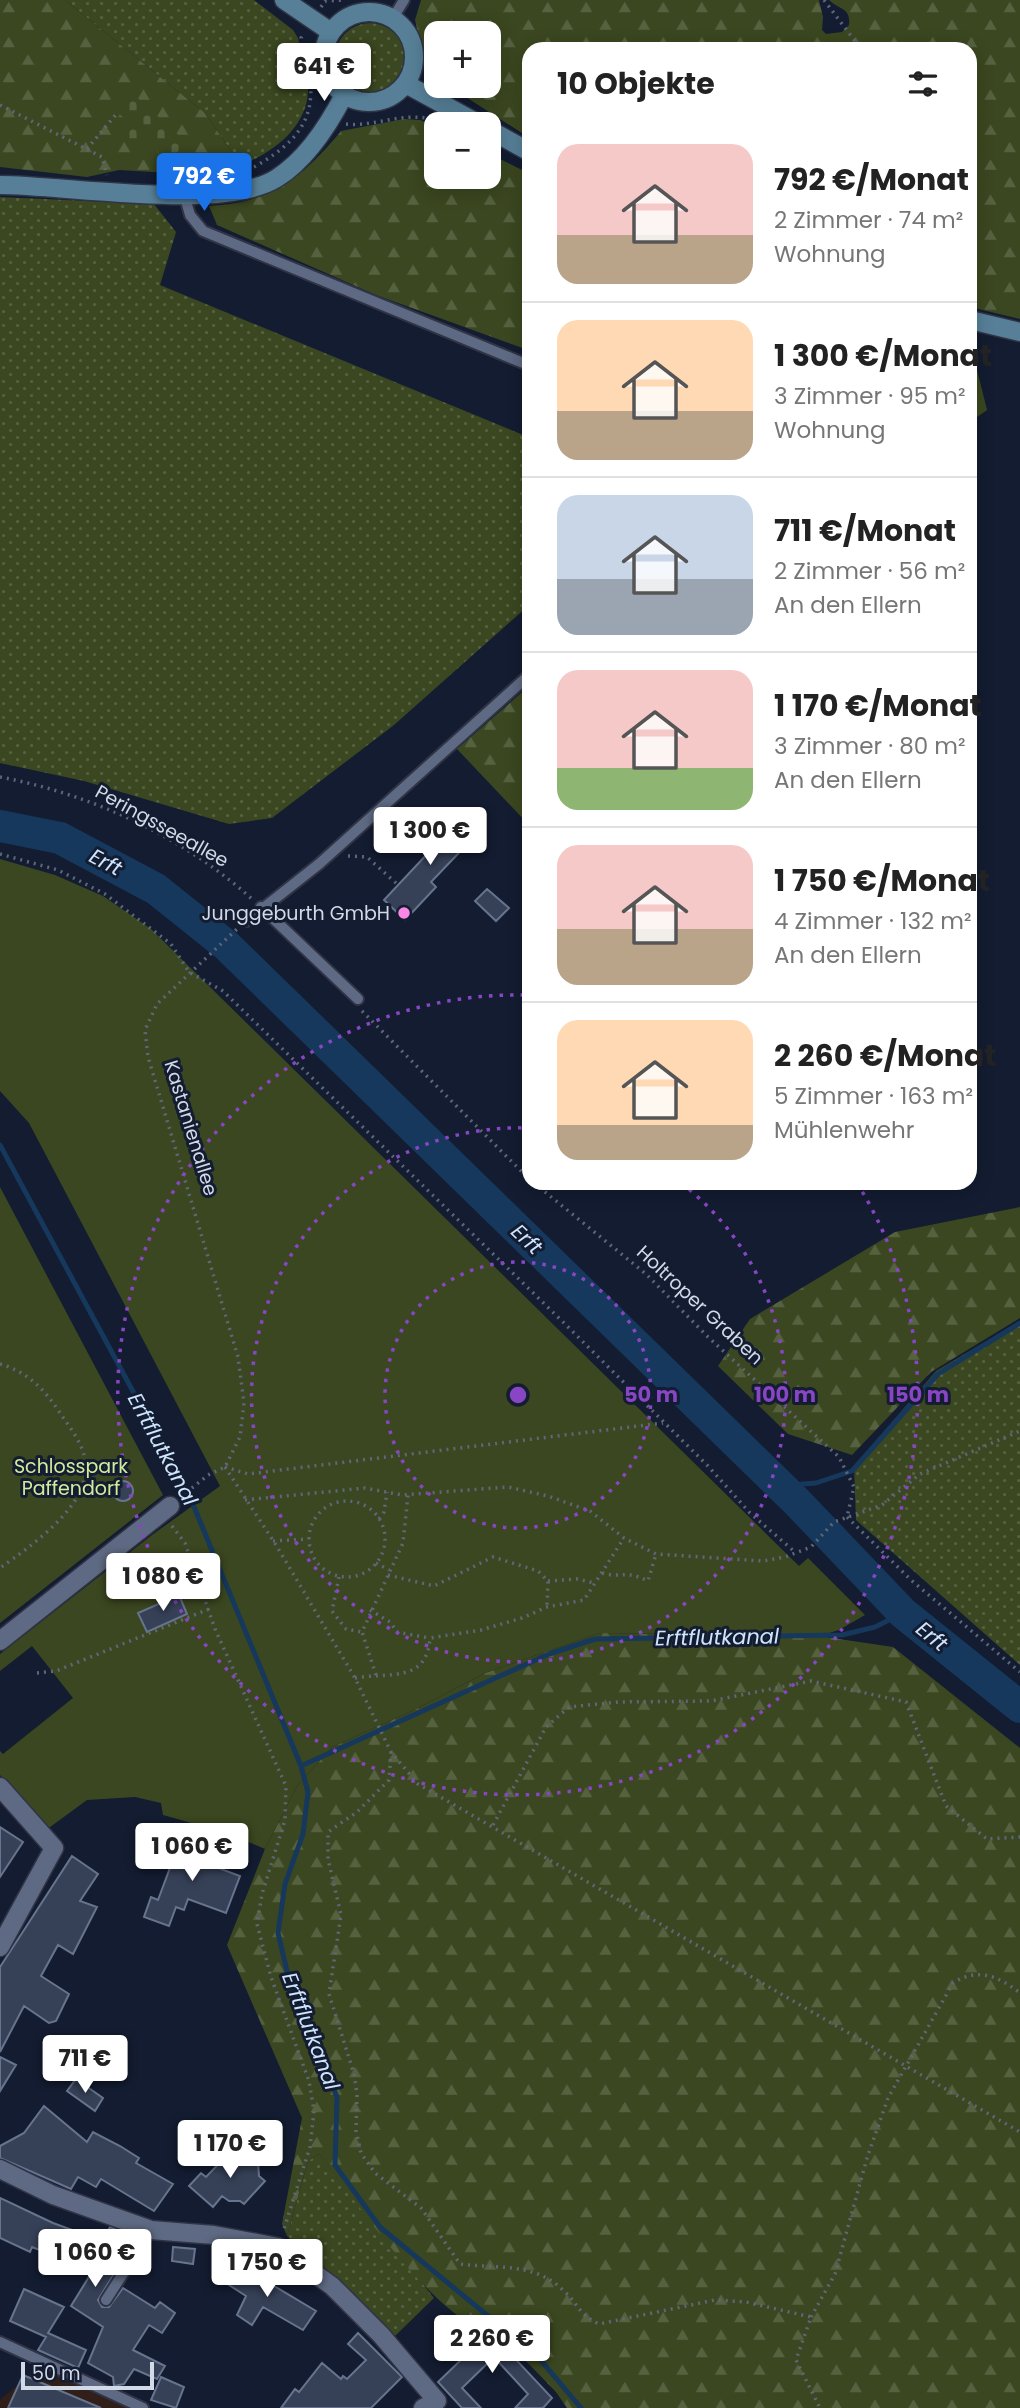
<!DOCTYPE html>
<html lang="de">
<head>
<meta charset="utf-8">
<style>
  body { margin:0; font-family:Poppins,sans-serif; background:#f6f6f6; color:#222; height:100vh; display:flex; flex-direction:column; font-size:26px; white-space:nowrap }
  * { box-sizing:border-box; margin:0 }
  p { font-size:23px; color:#767676 }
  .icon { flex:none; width:38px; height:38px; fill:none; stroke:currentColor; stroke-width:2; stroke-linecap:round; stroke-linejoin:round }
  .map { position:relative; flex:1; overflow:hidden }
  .panel { position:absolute; left:522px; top:42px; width:455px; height:1148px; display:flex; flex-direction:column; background:#fff; border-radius:21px; box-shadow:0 4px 18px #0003 }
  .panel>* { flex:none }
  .buttons { position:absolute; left:424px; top:21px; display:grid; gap:14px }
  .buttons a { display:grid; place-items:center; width:77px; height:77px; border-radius:14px; background:#fff; box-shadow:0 4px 18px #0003; font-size:35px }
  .scale { position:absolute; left:21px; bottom:18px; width:133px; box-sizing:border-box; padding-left:7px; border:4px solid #d2d9e7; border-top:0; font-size:19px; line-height:24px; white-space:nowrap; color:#d2d9e7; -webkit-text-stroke:5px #131c31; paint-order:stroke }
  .price { position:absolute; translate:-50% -60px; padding:0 16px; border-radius:7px; background:#fff; color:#222; font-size:23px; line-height:46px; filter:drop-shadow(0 2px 4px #0008) }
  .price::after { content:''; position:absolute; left:50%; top:42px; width:21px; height:16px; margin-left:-10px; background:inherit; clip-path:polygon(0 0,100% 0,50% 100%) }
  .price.active { background:#1a73e8; color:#fff }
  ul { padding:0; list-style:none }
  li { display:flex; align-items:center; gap:21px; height:175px; padding:0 35px }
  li+li { border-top:2px solid #e0e0e0 }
  li span { display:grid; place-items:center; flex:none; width:196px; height:140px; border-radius:21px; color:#555 }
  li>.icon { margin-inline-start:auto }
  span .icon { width:84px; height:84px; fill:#fffc; stroke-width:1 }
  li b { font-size:30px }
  h2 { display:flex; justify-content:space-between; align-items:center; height:84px; padding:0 35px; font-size:30px }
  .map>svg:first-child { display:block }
  .education { fill:#311f1a }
  .grass { fill:url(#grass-dots) }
  .forest { fill:url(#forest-firs) }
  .cemetery { fill:url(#cemetery-stones) }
  .park { fill:#3b4720 }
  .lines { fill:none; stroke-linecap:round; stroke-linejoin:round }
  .stream { stroke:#15385c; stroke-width:5 }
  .river { stroke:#15385c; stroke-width:32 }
  .building { fill:#364158; stroke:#67748d; stroke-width:2 }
  .service-casing { stroke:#303446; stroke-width:14 }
  .minor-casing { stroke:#303446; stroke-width:21 }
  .secondary-casing { stroke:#303446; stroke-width:21 }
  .path { stroke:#5e6779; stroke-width:3.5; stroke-dasharray:2 5; stroke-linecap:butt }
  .service { stroke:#5e6a83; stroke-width:10 }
  .minor { stroke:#5e6a83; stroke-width:18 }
  .secondary { stroke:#578098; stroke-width:18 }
  .ring { fill:none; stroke:#8846c5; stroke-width:3.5; stroke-dasharray:3.5 7 }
  .poi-dot { fill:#fa87e6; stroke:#131c31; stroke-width:2.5 }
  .labels { text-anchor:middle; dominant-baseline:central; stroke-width:6; stroke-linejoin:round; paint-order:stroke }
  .street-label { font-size:19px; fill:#d2d9e7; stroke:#131c31 }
  .poi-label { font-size:19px; fill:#d2d9e7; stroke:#131c31; text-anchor:end }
  .park-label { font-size:19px; fill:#d2ec9d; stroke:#131c31 }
  .water-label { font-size:21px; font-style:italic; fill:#cee5fe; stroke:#131c31 }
  .centre { fill:#8846c5; stroke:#131c31; stroke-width:3.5 }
  .ring-label { font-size:21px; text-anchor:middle; font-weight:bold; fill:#8846c5; stroke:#131c31; stroke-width:6; stroke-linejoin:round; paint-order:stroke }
</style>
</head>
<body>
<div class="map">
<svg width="1020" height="2408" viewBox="0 0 1020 2408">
  <defs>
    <pattern id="grass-dots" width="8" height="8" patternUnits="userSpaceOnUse" patternTransform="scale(1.75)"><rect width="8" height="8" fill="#3b4720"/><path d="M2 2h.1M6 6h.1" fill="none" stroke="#566140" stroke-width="1.8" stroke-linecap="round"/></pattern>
    <pattern id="forest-firs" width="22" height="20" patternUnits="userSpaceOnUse" patternTransform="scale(1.75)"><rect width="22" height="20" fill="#3b4720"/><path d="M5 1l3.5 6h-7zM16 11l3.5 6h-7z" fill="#566140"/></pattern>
    <pattern id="cemetery-stones" width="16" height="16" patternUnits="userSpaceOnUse" patternTransform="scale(1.75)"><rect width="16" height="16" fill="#3b4720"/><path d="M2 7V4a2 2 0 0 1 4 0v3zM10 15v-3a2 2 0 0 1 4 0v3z" fill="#566140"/></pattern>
  </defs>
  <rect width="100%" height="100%" fill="#131c31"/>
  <path class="education" d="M39 2367 127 2408H0V2400Z"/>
  <path class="grass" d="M65 0H254L293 30 298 38C302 55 308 73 308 91 307 130 267 157 233 168L231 151 205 113Z
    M335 58a35 35 0 1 1 70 0a35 35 0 1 1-70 0Z
    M0 197 154 204 176 232 160 285 528 437V606L394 725 272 818 229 824 84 781 0 763Z
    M1020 1321V1665L856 1520 854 1466 936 1371Z
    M319 2154 434 2298 395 2336 287 2236 308 2161Z"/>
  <path class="forest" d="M0 0H65L205 113 231 151 233 168 187 174 119 170 87 177 0 167Z
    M421 0H819L823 17 822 30 826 34 842 32 849 25C851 7 839 10 829 0H1020V319L970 307V49H528V137L449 86H488V33H436V77L427 72 415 20Z
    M404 119 420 120 436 127V177H488V153L528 173V350L376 295 217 225 209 206C271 203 303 177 341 131Z
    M970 353 973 354 987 410 970 422Z
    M528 687V824L457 749Z
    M1020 1207V1318L931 1372 852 1455 788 1434 718 1366 750 1319 895 1232Z
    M600 1633 819 1636 893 1647 1020 1748V2408H567L556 2392 490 2324 483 2330C429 2310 357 2202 319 2154L308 2161 287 2236 282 2224 302 2118 227 1945 265 1849 297 1786 332 1747 416 1709 485 1673Z"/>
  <path class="cemetery" d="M132 93 187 143 171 158 158 152 148 139 133 147 124 139 129 123 113 108 124 96Z"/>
  <path class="park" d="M0 859 55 875 103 896 151 929 799 1566 808 1558 865 1615 839 1630 819 1636 600 1633 485 1673 416 1709 332 1747 297 1786 265 1849 227 1833 163 1815 161 1803 135 1797 87 1800 46 1830 0 1775V1751L3 1754 73 1698 32 1646 0 1671V1654L152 1535 220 1486 29 1123 0 1091Z
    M0 1187 163 1495 0 1623Z"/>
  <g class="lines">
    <path class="stream" d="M0 1145 190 1497 301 1766 308 1792 303 1834 285 1884 278 1933 290 1984 337 2097 335 2165 380 2227 539 2358 581 2408
      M778 1486 816 1483 852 1471 938 1374 1020 1323
      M301 1766 549 1654 595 1639 842 1635 875 1627 903 1613"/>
    <path class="river" d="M0 826 60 838 156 889 226 945 797 1502 903 1613 1020 1707"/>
  </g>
  <path class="building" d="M455 815 476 835 431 882 436 887 405 920 384 900 430 851 425 846Z
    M487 889 509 908 496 921 475 901Z
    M113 1491a10 10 0 1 1 20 0a10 10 0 1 1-20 0Z
    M179 1595 187 1614 147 1632 138 1613Z
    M0 1827 23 1842 0 1877Z
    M184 1830 205 1838 197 1860 240 1876 226 1913 188 1899 184 1910 176 1907 169 1926 144 1917 151 1897 158 1900Z
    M72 1856 98 1874 80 1901 97 1907 73 1954 58 1945 41 1976 69 1994 56 2021 49 2023 24 2006 0 2052V1967Z
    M0 2057 16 2065 0 2091Z
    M76 2079 103 2098 95 2111 67 2091Z
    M44 2106 87 2142 93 2132 120 2146 139 2158 136 2163 173 2184 154 2211 101 2179 96 2187 78 2177 71 2189 0 2158V2146L24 2133Z
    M235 2147 258 2162 259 2176 265 2181 244 2204 240 2201H229L222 2196 213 2207 189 2186 201 2173 206 2177Z
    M0 2198 53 2223 102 2241 110 2227 137 2237 98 2300 102 2307H109L123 2288 155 2308 160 2302 175 2313 162 2333 149 2325 133 2350 165 2366 157 2379 134 2369 124 2384 114 2386 113 2377 88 2363 103 2327 71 2306 95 2267 52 2251 50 2254 32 2247 30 2252 0 2238Z
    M173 2247 195 2249 193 2264 172 2261Z
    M234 2262 316 2311 303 2330 263 2307 252 2325 237 2315 246 2296 229 2285 233 2278 227 2273Z
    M24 2289 64 2307 48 2333 86 2350 78 2368 38 2350 46 2337 10 2321Z
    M490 2332 552 2398 543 2408H515L528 2394 494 2357 462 2388 481 2408H462L438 2382Z
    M358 2333 402 2377 371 2408H281L295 2389 299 2392 322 2363 341 2379 343 2376 347 2379 366 2360 348 2344Z
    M23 2375 101 2408H8Z
    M161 2377 184 2387 176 2408 151 2400Z"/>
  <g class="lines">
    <g class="service-casing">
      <path id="service" d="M393 18 404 0
        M184 194 190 215 203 231 528 365
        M261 907 358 999
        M247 921 319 864 528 676
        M106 2300 151 2230
        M0 2342 143 2408"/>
    </g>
    <g class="minor-casing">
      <path id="minor" d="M0 1641 170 1506
        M0 1787 54 1848 0 1947
        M0 2169 53 2195 151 2230 214 2235 278 2247 332 2286 381 2335 437 2401 423 2408"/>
    </g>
    <g class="secondary-casing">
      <path id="secondary" d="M284 0 331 32
        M324 57a45 45 0 1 1 90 0a45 45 0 1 1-90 0Z
        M406 84 479 124
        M488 129 528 151
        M0 185C66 185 224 212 277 178 307 159 328 126 344 95
        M970 320 1020 332"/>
    </g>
    <path class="path" d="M824 0 861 49
      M321 7 325 1 344 0
      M0 105 102 157 107 175
      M346 124C375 127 401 112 431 119
      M87 149 118 112
      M254 167C315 133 320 101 301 38L303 34
      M0 777C91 794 184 837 253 900
      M0 854 58 870 105 894 171 944 189 972 223 991 563 1322 708 1466 750 1513 795 1552
      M348 856 367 857 396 883
      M362 1011 528 1178
      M534 1183 646 1274 708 1337 839 1457 854 1487 847 1517
      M0 1364C28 1372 45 1390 60 1413 69 1426 80 1440 84 1455 98 1501 32 1545 0 1568
      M225 1467 276 1545 355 1678 391 1752 418 1784 1020 2132
      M225 1467 248 1474 663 1423
      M181 1497 208 1475 225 1467 240 1437 244 1403 238 1357 148 1057 145 1030 157 1004 237 929
      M245 1500 365 1488 402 1495 508 1487 548 1496 590 1511 624 1538 656 1554 763 1561 785 1557 811 1547 834 1522 882 1505 920 1474 1020 1431
      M309 1539a38 38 0 1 1 76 0a38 38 0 1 1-76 0Z
      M847 1517 911 1580 1020 1672
      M379 1519 384 1512 387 1492
      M172 1526 185 1543 215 1629 286 1786 285 1820 262 1894 257 1924 271 1977 309 2081 314 2111 310 2147 283 2232
      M273 1541 308 1539
      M376 1563 389 1570
      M602 1573C623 1579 624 1569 648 1581L656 1554
      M388 1575 434 1586 493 1557 538 1571 548 1581 547 1607
      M339 1577 332 1611 346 1629 362 1632
      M548 1581 577 1579 594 1583
      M370 1610 390 1622 397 1632 429 1638
      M37 1673 56 1671 209 1609
      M376 1675 362 1632 403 1543 408 1495
      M355 1678C389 1672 427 1683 430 1638L481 1630 522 1618 547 1607 584 1600 624 1538
      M391 1752 389 1780 357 1812 328 1832V1859L341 1915 329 1994 354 2074 357 2094 356 2131 361 2153 375 2173 421 2208 460 2264C498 2269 535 2262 564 2291 579 2305 578 2314 599 2324L715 2300 746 2302 811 2317 796 2360 820 2408
      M493 1825 546 1727 569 1707 618 1702 711 1701 811 1681 906 1702 946 1806 987 1839 1020 1837
      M811 2317 835 2274 867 2158 888 2098 953 1983C978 1967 998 1976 1020 1993"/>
    <use href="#service" class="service"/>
    <use href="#minor" class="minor"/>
    <use href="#secondary" class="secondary"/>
  </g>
  <g class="ring">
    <circle cx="518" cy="1395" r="133"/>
    <path d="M681 1183A267 267 0 1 1 527 1128"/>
    <path d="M857 1183A400 400 0 1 1 528 995"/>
  </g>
  <circle class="poi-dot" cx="404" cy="913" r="7"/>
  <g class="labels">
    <g class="street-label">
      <text transform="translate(162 826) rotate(29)">Peringsseeallee</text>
      <text transform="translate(191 1128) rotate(73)">Kastanienallee</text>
      <text transform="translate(700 1305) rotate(43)">Holtroper Graben</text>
    </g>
    <g class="poi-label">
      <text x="390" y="913">Junggeburth GmbH</text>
    </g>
    <g class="park-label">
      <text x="71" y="1466">Schlosspark<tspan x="71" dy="22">Paffendorf</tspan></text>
    </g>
    <g class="water-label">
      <text transform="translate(106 862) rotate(28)">Erft</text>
      <text transform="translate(527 1239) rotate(44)">Erft</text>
      <text transform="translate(163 1449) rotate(62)">Erftflutkanal</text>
      <text transform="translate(932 1636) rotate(39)">Erft</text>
      <text transform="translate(717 1637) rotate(-1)">Erftflutkanal</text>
      <text transform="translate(311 2031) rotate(69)">Erftflutkanal</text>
    </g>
  </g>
  <circle cx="518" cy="1395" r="10" class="centre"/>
  <g class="ring-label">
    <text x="651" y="1402">50 m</text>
    <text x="785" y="1402">100 m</text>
    <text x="918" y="1402">150 m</text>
  </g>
</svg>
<div class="buttons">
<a>+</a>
<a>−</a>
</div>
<div class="scale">50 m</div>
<b class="price" style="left:324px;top:103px">641 €</b>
<b class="price active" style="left:204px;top:213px">792 €</b>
<b class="price" style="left:430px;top:867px">1 300 €</b>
<b class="price" style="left:163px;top:1613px">1 080 €</b>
<b class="price" style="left:192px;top:1883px">1 060 €</b>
<b class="price" style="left:85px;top:2095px">711 €</b>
<b class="price" style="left:230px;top:2180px">1 170 €</b>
<b class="price" style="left:95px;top:2289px">1 060 €</b>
<b class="price" style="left:267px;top:2299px">1 750 €</b>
<b class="price" style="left:492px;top:2375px">2 260 €</b>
<section class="panel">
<h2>10 Objekte<svg class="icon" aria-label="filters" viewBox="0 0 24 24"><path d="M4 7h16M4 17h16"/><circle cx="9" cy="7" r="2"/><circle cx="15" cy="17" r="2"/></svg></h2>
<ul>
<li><span style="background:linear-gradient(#f6c9c9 65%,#b9a48a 0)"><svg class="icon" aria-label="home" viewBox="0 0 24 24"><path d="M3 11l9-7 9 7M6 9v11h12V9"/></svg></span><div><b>792 €/Monat</b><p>2 Zimmer · 74 m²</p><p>Wohnung</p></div></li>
<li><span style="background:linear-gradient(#ffd9b3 65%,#b9a48a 0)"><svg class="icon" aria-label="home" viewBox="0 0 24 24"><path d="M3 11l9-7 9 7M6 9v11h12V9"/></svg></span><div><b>1 300 €/Monat</b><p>3 Zimmer · 95 m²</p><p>Wohnung</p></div></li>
<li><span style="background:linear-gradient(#c9d6e8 60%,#9aa5b1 0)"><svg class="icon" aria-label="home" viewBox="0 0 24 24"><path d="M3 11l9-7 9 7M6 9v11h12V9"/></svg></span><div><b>711 €/Monat</b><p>2 Zimmer · 56 m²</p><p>An den Ellern</p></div></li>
<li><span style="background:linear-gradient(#f6c9c9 70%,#8fb573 0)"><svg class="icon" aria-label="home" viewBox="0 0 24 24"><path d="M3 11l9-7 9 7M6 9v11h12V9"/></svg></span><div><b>1 170 €/Monat</b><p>3 Zimmer · 80 m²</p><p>An den Ellern</p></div></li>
<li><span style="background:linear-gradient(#f6c9c9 60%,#b9a48a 0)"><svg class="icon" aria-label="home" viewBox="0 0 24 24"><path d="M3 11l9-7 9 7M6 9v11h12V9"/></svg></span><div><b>1 750 €/Monat</b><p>4 Zimmer · 132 m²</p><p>An den Ellern</p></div></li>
<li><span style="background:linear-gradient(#ffd9b3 75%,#b9a48a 0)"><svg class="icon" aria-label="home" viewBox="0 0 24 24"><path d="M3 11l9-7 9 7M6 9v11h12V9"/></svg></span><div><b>2 260 €/Monat</b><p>5 Zimmer · 163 m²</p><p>Mühlenwehr</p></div></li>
</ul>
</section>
</div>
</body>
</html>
